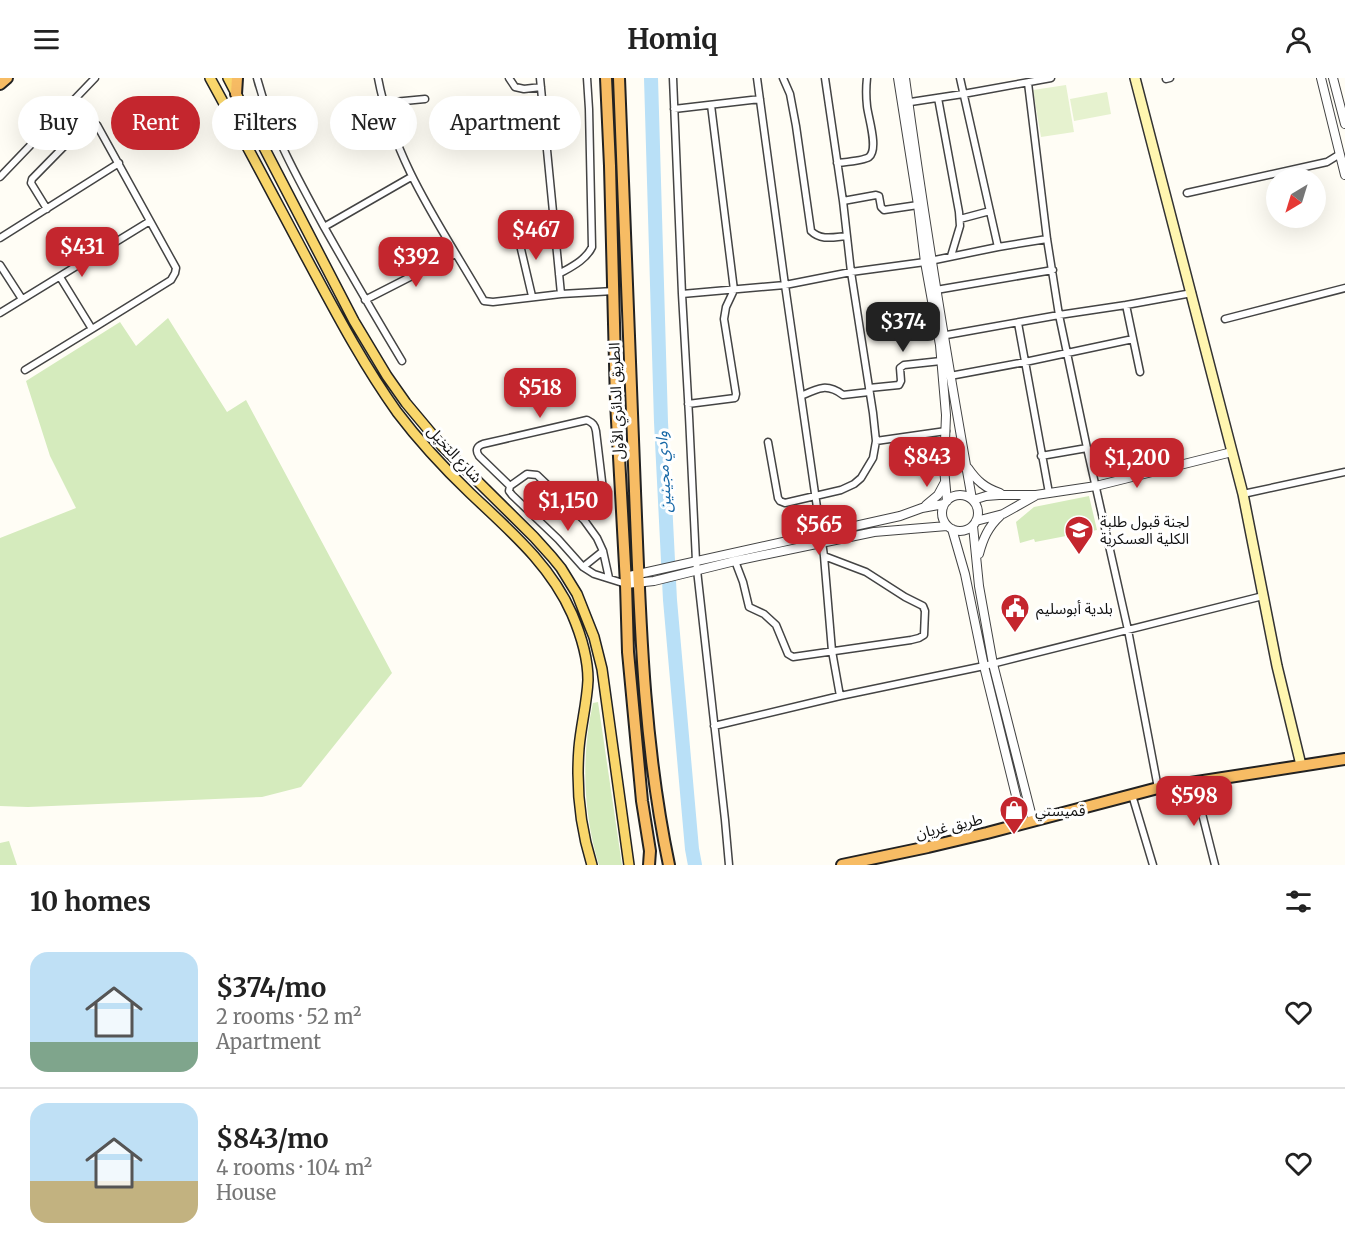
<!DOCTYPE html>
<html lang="en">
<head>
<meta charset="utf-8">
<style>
  body { margin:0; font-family:Merriweather,"Noto Sans Arabic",serif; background:#f6f6f6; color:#222; height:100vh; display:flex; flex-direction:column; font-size:22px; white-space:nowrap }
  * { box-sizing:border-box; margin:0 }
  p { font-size:20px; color:#767676 }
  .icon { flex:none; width:33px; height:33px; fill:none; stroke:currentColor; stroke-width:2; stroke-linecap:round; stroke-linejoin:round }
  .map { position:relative; height:787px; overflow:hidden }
  .drawer { display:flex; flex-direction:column; background:#fff; flex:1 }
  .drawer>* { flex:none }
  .top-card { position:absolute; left:18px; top:18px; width:600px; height:54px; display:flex; gap:12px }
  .needle { width:39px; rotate:218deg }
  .buttons { position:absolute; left:1266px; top:90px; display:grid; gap:12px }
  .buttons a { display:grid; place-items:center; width:60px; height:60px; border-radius:50%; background:#fff; box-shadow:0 6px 24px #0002; font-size:30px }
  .price { position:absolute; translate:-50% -51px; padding:0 14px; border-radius:12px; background:#c4262e; color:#fff; font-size:20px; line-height:39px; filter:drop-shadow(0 2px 3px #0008) }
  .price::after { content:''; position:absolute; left:50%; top:36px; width:18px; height:14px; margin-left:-9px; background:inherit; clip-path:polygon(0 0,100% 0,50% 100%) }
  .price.on { background:#222; color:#fff }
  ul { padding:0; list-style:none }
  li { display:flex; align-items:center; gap:18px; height:150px; padding:0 30px }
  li+li { border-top:2px solid #e0e0e0 }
  li span { display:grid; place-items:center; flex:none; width:168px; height:120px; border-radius:18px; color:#555 }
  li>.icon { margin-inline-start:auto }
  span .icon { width:72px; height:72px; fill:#fffc; stroke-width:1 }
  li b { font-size:26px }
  h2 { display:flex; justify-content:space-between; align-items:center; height:72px; padding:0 30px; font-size:26px }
  .chip { padding:0 21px; border-radius:27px; background:#fff; box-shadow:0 6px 24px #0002; font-size:21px; line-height:54px }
  .chip.on { background:#c4262e; color:#fff }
  header { display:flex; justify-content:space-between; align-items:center; height:78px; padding:0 30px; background:#fff; font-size:27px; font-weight:700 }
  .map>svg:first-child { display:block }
  .green { fill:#d5ebbd }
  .pitch { fill:#e6f2cf }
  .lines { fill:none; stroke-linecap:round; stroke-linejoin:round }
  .river { stroke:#b9e0f7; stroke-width:14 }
  .minor-casing { stroke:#444; stroke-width:9 }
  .tertiary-casing { stroke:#444; stroke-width:10 }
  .secondary-casing { stroke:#333; stroke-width:12 }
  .primary-casing { stroke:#222; stroke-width:12 }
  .trunk-casing { stroke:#222; stroke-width:14 }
  .minor { stroke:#fff; stroke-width:6 }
  .tertiary { stroke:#fff; stroke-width:8 }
  .secondary { stroke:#fff6b0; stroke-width:9 }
  .primary { stroke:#f9d66b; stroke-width:9 }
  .trunk { stroke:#f7bc64; stroke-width:10 }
  .labels { text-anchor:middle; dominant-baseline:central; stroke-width:6; stroke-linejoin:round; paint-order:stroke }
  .street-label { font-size:15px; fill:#111; stroke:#fff }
  .poi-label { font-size:15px; fill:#111; stroke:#fff; text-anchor:start }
  .water-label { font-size:16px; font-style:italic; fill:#1768a6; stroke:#fff }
</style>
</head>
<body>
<header><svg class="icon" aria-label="menu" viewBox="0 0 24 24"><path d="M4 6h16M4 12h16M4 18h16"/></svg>Homiq<svg class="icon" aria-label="person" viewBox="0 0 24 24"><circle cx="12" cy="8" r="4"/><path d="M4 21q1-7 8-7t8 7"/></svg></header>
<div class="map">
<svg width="1345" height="787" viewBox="0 0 1345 787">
  <rect width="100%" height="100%" fill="#fffdf5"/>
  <path class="green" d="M168 240 227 334 246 322 392 595 301 709 262 719 28 729 0 728V460L76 430 50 378 26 303 120 244 136 268Z
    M1089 418 1097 452 1035 464 1034 461 1020 465 1016 444 1034 429Z
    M598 624 622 787H599C583 735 581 678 593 625Z
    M9 763 17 787H0V765Z"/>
  <path class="pitch" d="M1066 7 1074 54 1041 59 1033 12Z
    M1107 14 1111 36 1074 43 1070 21Z"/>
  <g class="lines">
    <path class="river" d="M651 0 661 344 670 522 692 771 695 787"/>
    <g class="minor-casing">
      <path id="minor" d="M257 0C271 53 297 99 323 147 349 193 375 238 402 283
        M378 0C394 85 442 150 484 223L493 224 561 216 614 213
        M509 0 515 9 524 11 541 9
        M540 0 561 216
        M673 0 682 216 689 338 696 483 725 742 729 787
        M757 0 785 207 824 478 832 573 840 618
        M783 0 790 16 796 48 811 153C821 163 834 159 847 158
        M1166 1 1170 0
        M1028 5 1047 161 1059 237 1087 370 1128 552 1158 710
        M938 20 959 134 960 148 951 178
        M383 25 425 21
        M904 25 963 16 1051 0
        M674 31 760 21
        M837 85C845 84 863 83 869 79 879 71 868 39 867 28 866 19 866 9 867 0
        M0 99 95 0
        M1187 115 1327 84 1340 76
        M843 123 876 117 879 118 881 129 884 132 918 127
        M47 131 31 105 32 101 84 48 93 46 97 47 176 190 175 195 171 202 92 251 60 199
        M960 141 990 133
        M324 149 411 99
        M517 154 532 218
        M0 160 119 85
        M998 169 1047 161
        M0 187 22 221
        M559 196C571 189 586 182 592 169L589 31 587 0
        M936 212 1053 192
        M682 216 785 207 851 194 925 184 998 169 960 0
        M365 222 455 176
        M1126 227 1140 294
        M0 235 150 143
        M1225 241 1345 210
        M1018 245 1049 415
        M941 258 1059 237 1126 227 1192 215
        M25 292 92 251
        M950 298 1025 284 1133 261
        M869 310 899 307 901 303 900 290 904 287 941 283
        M801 318C818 310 827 305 843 317L869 314
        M688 326 735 320 736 316 724 241 726 229 734 212 711 27
        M876 363 946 353
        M768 364 778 420 780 423 785 425 841 412 854 406 861 400 873 380 876 363 873 335 851 194 843 123 825 0
        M1041 378 1087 370
        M510 408 527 396 537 397 584 442 597 460 603 473 609 500
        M1243 416 1345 394
        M604 420 596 353C595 347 593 345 587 342L483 366C477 368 475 372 479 378L510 408 509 413 512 417 558 461 583 489 594 496 626 506
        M735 483 743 504 749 529 764 536 776 547 788 576 793 579 911 562 919 560 924 557 925 533 923 528 905 519 866 494 824 478
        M583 489 603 473
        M714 648 840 618 984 588 1263 518
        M1194 704 1215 787
        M1132 717 1153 787"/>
    </g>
    <g class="tertiary-casing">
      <path id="tertiary" d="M898 0 918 127 925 184 940 267 946 337 944 390 947 423
        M905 0C924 141 947 281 972 421
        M1321 0 1345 97
        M1333 0 1345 46
        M968 390C977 403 985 410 1000 415
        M942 435a18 18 0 1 1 36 0a18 18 0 1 1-36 0Z
        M973 422 986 418 999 417H1036L1096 408 1232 374
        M926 427 938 417 945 404
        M976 443 1003 436 1035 418
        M973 448 979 508 993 586 1033 743
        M952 451 965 496 984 588 1023 746
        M979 476C983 461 988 449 1000 438
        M625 499 900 438 922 430 944 426
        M626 506 654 503 735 483 874 454 947 448"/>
    </g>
    <g class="secondary-casing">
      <path id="secondary" d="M1135 0 1243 416 1277 588 1301 687"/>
    </g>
    <g class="primary-casing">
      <path id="primary" d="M210 0C243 60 275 121 307 181 335 233 362 285 397 334 419 363 444 390 470 415 509 452 550 486 572 536 581 557 588 580 588 602 587 625 581 647 579 670 576 709 580 749 592 787
        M228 0 354 243 387 298 406 325 442 368 534 459 552 479 561 490 577 516 594 559 602 591 629 787"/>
    </g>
    <g class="trunk-casing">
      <path id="trunk" d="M606 0 610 88 616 324 626 506 628 574 642 723 650 773 649 787
        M619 0C624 138 630 275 635 413 640 538 643 664 669 787
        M0 6 7 0
        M236 16 237 0
        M842 787 928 769 987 755 1158 710 1345 681"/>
    </g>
    <use href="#minor" class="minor"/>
    <use href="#tertiary" class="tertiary"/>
    <use href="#secondary" class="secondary"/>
    <use href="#primary" class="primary"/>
    <use href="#trunk" class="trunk"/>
  </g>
  <defs>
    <g id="university-pin" transform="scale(1.5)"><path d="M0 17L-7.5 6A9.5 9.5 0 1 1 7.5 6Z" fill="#c4262e" stroke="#fff"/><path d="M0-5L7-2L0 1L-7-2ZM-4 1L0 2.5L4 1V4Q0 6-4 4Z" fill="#fff"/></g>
    <g id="civic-pin" transform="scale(1.5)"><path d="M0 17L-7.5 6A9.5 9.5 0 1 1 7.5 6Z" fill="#c4262e" stroke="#fff"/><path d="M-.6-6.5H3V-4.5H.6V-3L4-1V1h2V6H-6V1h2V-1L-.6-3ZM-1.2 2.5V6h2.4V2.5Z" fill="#fff"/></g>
    <g id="shop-pin" transform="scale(1.5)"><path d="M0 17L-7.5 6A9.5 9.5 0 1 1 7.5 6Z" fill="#c4262e" stroke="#fff"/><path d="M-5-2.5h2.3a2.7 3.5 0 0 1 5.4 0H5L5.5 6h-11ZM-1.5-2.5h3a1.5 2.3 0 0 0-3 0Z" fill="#fff"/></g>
  </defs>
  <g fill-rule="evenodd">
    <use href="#university-pin" x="1079" y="452"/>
    <use href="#civic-pin" x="1015" y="530"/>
    <use href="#shop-pin" x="1014" y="732"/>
  </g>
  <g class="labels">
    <g class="street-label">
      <text transform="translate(616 323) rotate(-92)">الطريق الدائري الأول</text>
      <text transform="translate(455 376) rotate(47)">شارع النخيل</text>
      <text transform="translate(949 748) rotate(-13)">طريق غريان</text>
    </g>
    <g class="poi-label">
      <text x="1100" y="443">لجنة قبول طلبة<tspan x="1100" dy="17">الكلية العسكرية</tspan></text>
      <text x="1036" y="530">بلدية أبوسليم</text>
      <text x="1035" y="732">قميستي</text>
    </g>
    <g class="water-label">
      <text transform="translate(663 394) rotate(-93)">وادي مجينين</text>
    </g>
  </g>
</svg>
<div class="buttons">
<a><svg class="needle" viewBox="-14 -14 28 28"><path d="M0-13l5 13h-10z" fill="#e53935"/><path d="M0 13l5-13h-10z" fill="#767676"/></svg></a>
</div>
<b class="price" style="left:536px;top:183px">$467</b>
<b class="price" style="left:82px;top:200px">$431</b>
<b class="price" style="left:416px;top:210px">$392</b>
<b class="price on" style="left:903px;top:275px">$374</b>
<b class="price" style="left:540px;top:341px">$518</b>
<b class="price" style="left:927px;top:410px">$843</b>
<b class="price" style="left:1137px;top:411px">$1,200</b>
<b class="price" style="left:568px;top:454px">$1,150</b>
<b class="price" style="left:819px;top:478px">$565</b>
<b class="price" style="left:1194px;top:749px">$598</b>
<div class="top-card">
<a class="chip">Buy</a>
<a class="chip on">Rent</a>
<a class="chip">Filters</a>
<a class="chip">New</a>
<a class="chip">Apartment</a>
</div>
</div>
<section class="drawer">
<h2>10 homes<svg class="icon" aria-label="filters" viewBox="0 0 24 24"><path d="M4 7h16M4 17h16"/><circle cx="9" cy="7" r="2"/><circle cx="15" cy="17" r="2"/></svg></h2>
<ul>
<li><span style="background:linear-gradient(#bfe0f5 75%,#7fa58c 0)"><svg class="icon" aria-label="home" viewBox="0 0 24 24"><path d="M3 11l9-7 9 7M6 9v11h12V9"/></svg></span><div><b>$374/mo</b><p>2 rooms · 52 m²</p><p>Apartment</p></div><svg class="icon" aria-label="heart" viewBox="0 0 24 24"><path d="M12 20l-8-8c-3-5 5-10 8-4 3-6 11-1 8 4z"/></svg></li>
<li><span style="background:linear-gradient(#bfe0f5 65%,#c2b280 0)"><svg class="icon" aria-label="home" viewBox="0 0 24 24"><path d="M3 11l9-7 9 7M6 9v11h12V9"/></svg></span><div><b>$843/mo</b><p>4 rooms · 104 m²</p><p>House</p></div><svg class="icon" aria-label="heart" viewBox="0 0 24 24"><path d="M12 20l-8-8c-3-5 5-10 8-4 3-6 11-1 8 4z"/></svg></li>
</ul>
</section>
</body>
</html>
